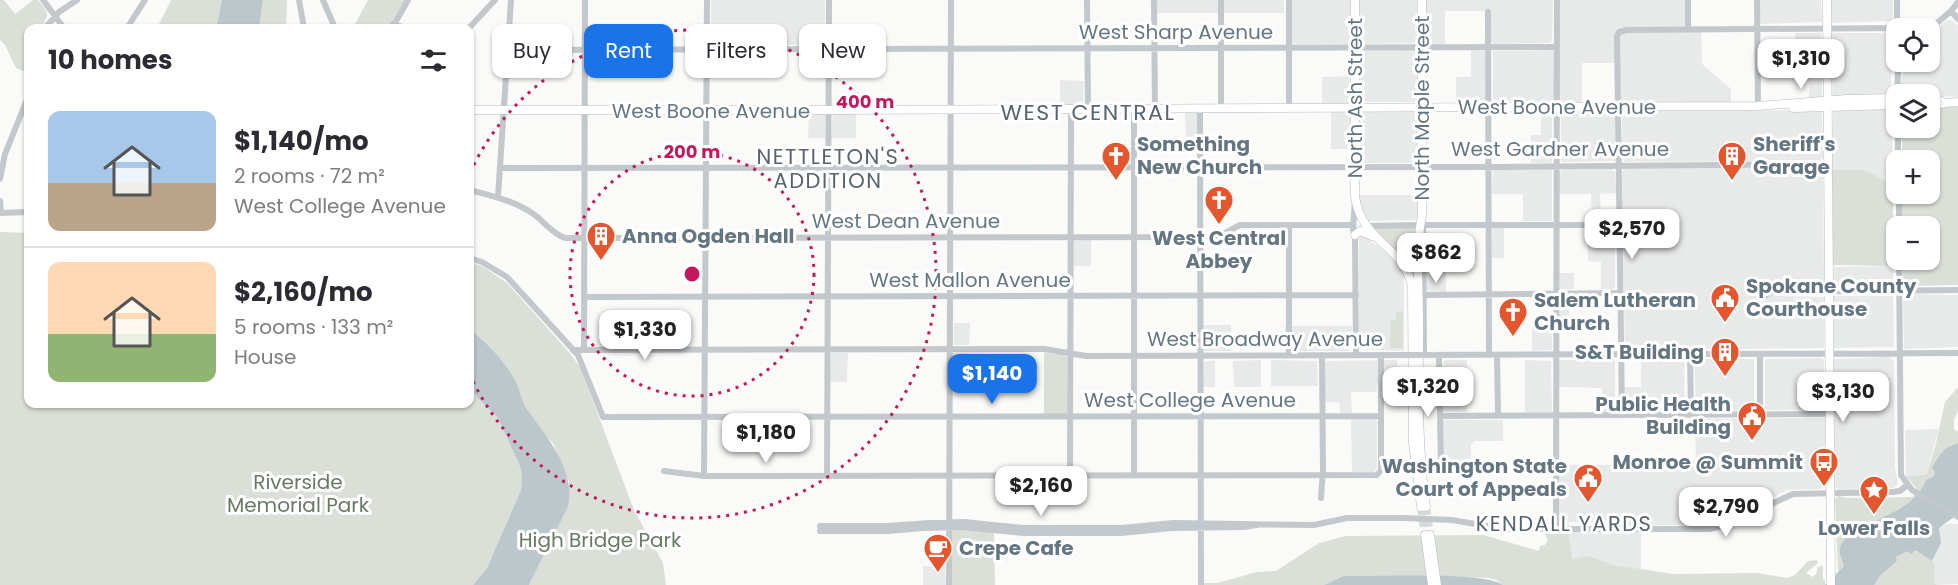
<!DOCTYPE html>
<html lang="en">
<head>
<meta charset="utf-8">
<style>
  body { margin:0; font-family:Poppins,sans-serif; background:#f7f7f7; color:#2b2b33; height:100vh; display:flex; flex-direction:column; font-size:22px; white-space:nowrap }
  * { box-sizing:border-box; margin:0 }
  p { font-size:20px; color:#7c7c81 }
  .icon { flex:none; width:33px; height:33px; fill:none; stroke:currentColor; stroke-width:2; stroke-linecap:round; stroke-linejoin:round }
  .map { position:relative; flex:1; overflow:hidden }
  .side { position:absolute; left:24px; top:24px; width:450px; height:384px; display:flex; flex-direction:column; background:#fff; border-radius:12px; box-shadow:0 2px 4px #0004 }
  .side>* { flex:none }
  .hud { position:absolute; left:492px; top:24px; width:570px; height:54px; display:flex; gap:12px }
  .fabs { position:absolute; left:1886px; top:18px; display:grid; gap:12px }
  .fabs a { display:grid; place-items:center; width:54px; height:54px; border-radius:12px; background:#fff; box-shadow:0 2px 4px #0004; font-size:30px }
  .price { position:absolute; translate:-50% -51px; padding:0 14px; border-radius:12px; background:#fff; color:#222; font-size:20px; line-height:39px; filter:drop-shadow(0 2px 3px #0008) }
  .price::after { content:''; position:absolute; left:50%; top:36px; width:18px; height:14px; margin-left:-9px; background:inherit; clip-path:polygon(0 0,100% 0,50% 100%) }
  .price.selected { background:#1a73e8; color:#fff }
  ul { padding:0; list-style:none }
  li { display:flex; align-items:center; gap:18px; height:150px; padding:0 24px }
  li+li { border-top:2px solid #e1e1e2 }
  li span { display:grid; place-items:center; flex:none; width:168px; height:120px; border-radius:12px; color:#555 }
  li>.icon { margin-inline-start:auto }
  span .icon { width:72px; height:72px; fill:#fffc; stroke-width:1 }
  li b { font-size:26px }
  h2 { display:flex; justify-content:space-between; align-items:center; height:72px; padding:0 24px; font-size:26px }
  .pill { padding:0 21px; border-radius:12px; background:#fff; box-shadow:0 2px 4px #0004; font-size:21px; line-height:54px }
  .pill.selected { background:#1a73e8; color:#fff }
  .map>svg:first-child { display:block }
  .built { fill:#e8e9e9 }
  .green { fill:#dadfd7 }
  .water { fill:#bbc7cb }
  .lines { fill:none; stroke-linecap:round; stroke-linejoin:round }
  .major-tunnel { stroke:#d5d9db; stroke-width:8; stroke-dasharray:8 4; stroke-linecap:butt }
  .major-casing { stroke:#b5babe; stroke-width:9 }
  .minor { stroke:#c3c8cc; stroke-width:6 }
  .major { stroke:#fff; stroke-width:8 }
  .minor-bridge { stroke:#c3c8cc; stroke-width:6 }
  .ring { fill:none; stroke:#c2185b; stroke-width:3; stroke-dasharray:3 6 }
  .labels { text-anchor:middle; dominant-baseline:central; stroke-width:6; stroke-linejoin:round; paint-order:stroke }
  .street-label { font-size:20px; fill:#657683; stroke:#fff }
  .poi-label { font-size:20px; font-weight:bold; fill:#657683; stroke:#fff; text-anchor:start }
  .park-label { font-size:20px; fill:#687a64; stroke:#fff }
  .neighbourhood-label { font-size:21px; letter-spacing:1.5px; fill:#57646e; stroke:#fff }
  .quarter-label { font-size:22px; letter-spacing:1.5px; fill:#57646e; stroke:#fff }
  .centre { fill:#c2185b; stroke:#fff; stroke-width:3 }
  .ring-label { font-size:18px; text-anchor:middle; font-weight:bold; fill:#c2185b; stroke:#fff; stroke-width:6; stroke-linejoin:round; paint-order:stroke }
</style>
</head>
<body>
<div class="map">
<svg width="1958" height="585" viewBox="0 0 1958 585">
  <rect width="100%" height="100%" fill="#fafaf8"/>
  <path class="built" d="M711 0H825V45H711Z
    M1157 0H1284V13H1157Z
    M1291 0H1351L1350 44H1292Z
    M1358 0H1417V43L1359 44Z
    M1425 0H1553L1552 41 1549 43 1493 44 1491 42 1490 11H1445V44H1427L1425 42Z
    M1560 0H1690V26H1701L1702 64 1731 89V102H1616L1615 63H1582V102H1493V51L1559 50Z
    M1760 0H1821L1822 22 1760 24Z
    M1831 0H1893V21L1832 23Z
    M1948 20H1952L1958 26V97L1902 94 1901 81 1906 62H1929V33Z
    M1795 33H1821L1822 53H1796Z
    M1831 33H1891V96L1833 97Z
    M1415 50 1418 53V102H1358L1359 51Z
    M1471 50 1485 51V99L1482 103 1456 102V77H1471Z
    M1796 63H1822V98L1809 101V81H1796Z
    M1351 76 1350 103 1322 104V77Z
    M1060 80 1084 81 1083 105H1060Z
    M1891 108 1893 184 1864 170H1832L1833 110Z
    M1820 110 1822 112 1823 158 1819 161 1642 162 1640 161 1631 162H1625L1622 159V114L1624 111Z
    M1331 111 1351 112V149H1331Z
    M1541 111 1550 112 1552 115V161L1551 163H1531V135H1541Z
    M1611 111 1615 114V161L1561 162V112Z
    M1185 112H1197V137H1186Z
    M1359 112H1417V163H1359Z
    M809 113H825V138H808Z
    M833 113H856V138H831Z
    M1819 167 1823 171 1824 286 1772 287 1776 296 1824 297V348L1625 350 1622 218V172L1624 169Z
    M1493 169H1552V221H1523V194H1492Z
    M1612 169 1615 172 1616 193 1600 194 1601 221H1592L1591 194H1559V173L1562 170Z
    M1358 195H1418V220L1367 221 1364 218Z
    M1494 228H1504V258H1492V230Z
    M1588 228H1612L1615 230V287L1613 289H1601V262L1588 261Z
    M1359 233 1393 256 1404 273V351L1359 349Z
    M1073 240H1091V266H1071Z
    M1426 259H1446V292L1426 291Z
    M1893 266V283L1891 286 1845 284 1836 287 1833 285 1834 267Z
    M1559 273H1574V289H1560Z
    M1905 294 1958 295V347L1904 349 1903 296Z
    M1835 296H1893L1894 347 1834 348 1833 297Z
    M1560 298H1569V325H1559Z
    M1552 322V350L1532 351V323Z
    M954 323H970L969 345H954Z
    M1203 325H1231V351H1203Z
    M1285 326H1352L1351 348 1349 351H1285Z
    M831 353H848L847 382H830Z
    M953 353H969V382H953Z
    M1890 357 1894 362 1895 467 1898 484 1893 488 1838 490 1835 486 1834 359Z
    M1822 358 1824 360V410H1765V359Z
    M1684 359 1685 411H1626L1625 387H1641V360Z
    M1697 359H1754V410L1696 411 1694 361Z
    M1215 360V387H1203L1204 362Z
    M1261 360V387H1234L1233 361Z
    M1271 360 1317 361 1318 386H1271Z
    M1397 360V383H1377L1376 392H1351L1352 413H1340L1339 402H1325V364L1327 361Z
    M1444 360H1467V382L1442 383Z
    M1525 360 1551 361 1552 411 1550 412H1525Z
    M1561 360H1615V411L1603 412 1602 388 1559 387V362Z
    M1442 392H1467V412H1443Z
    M1825 418V484L1822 489 1787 490 1718 524 1623 526H1616L1612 522H1569V526H1565L1558 521 1559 465 1691 464 1692 461 1696 460 1695 426H1692V422L1695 419Z
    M1351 419H1374L1377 421V468L1374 472H1352Z
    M1443 420H1503V441H1475L1471 445V461L1443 462Z
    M1939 429 1926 475 1906 476 1905 430Z
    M1946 524H1958V584L1937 585 1934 583 1935 563 1932 561 1941 543 1939 528Z
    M1621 531 1641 532V570L1609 564 1574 561 1568 532Z
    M923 566H945L946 585H923Z"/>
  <path class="green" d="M0 0H4L15 14 33 0H38C49 14 50 12 41 28H28V73L16 68 5 45 0 40Z
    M171 0H222L216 28H157Z
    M263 0H287L286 28H259Z
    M368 0H405L388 28H353Z
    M1929 107H1958V285L1906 286 1903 284 1902 260H1929V226H1902V194H1929V160H1902V128H1929Z
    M1832 170H1864L1893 184V266L1833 265Z
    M1372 228H1417L1415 280 1413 279 1403 259Z
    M0 232 28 233V404H470V390L498 418 519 464 522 474 521 490 487 568 473 585H0Z
    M470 263 482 266 507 283 567 350 580 367 634 510 663 563 666 585H529L568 507 569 482 553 443 545 436 524 406 516 382 504 364 470 330Z
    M1403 311V348H1390L1391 320H1396V312Z
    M1044 353 1060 354 1067 357V414H1044Z
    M1958 387V411L1954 420V430L1958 431V443L1950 445 1934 476 1926 480 1923 489 1911 501 1883 519 1860 528 1842 543 1841 558 1844 566 1838 573 1835 499 1839 496 1847 498 1913 497 1916 488 1906 476 1926 475 1935 448 1945 402Z
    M952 529 994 531 995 585H951Z
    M1564 531 1568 532 1573 559 1588 556 1613 565 1673 574 1757 573 1787 578 1795 575 1808 561 1817 560 1818 563 1806 573 1813 577 1816 574 1818 567 1823 566V580H1825V585H1503L1497 580 1488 578 1464 577 1345 576 1324 585H1203V583H1218L1257 572 1276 571 1319 543 1346 536 1483 535 1539 551 1540 546 1545 545 1548 540 1544 532Z
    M1907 550H1915L1935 563 1934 583 1937 585H1874L1880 576 1897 561 1896 557Z"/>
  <path class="water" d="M222 0H263L259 28H216Z
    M470 330C487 342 506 363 516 382 520 390 521 400 526 408 546 437 576 468 568 507L529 585H473L487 568 521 490 522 474 519 464 498 418 470 390Z
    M1958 443V514L1939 528 1941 543 1932 561 1915 550 1911 554 1907 551 1896 557 1897 561 1880 576 1874 585H1825L1844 566C1842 560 1839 554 1840 548 1846 523 1914 517 1926 480L1934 476 1935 472 1932 468C1939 456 1944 446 1958 443Z
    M1344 576C1374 577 1485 571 1503 585H1324Z"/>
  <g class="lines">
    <path class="major-tunnel" d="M1421 507 1425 535
      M1426 507 1430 535"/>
    <g class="major-casing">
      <path id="major" d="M1355 0V196C1361 242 1402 244 1412 286L1413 443 1421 507
        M1422 0V216C1415 247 1419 286 1419 318 1419 381 1417 444 1426 507
        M1827 0 1831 585
        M1929 99H1936L1943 102
        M1929 105C1939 105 1948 102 1958 102
        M1793 108 1896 105
        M470 110H829L1758 106 1846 99 1896 98
        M1355 235 1360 231 1372 236
        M1425 535 1432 585
        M1430 535 1437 585"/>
    </g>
    <path class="minor" d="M43 0 64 28
      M299 0 304 28
      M323 0 335 28
      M1087 0 1088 109
      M1154 0 1155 109
      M1221 0V108
      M1289 0V108
      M1688 0V29
      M1757 0 1758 106
      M1951 11 1958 19
      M1488 12 1489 355
      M393 24 406 28
      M45 28 59 12 77 0
      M127 28 145 0
      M392 28 408 0
      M469 28 495 0
      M1897 28V0
      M1929 30 1951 11 1958 2
      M508 50 1557 47
      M1897 94 1898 72 1901 62
      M1134 109V475
      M1200 109 1201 585
      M1898 128V160
      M500 168 1493 167 1828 164
      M0 179 5 154 28 97
      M470 190C493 196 515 201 535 215 545 223 553 234 565 238L1218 237 1240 225H1353
      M1899 194V226
      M498 197 511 0
      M1355 200 1353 230 1355 238 1356 355
      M0 201 1 213
      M0 213 28 212
      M1423 221 1424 355
      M1424 225H1619
      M1365 226 1420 225
      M470 258 482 262 507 277 578 355 603 417 1381 416
      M1899 260 1901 475 1912 490 1958 517
      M1424 295 1620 293
      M584 297 1356 295
      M1763 298 1770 292 1958 290
      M584 349 585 0
      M573 350 1044 349 1086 356 1409 355
      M1690 354 1691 415
      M1760 354V415
      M1289 355V225
      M1422 355 1958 353
      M1439 355 1441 472
      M1497 355 1498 416
      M1622 415 1617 36 1619 32 1627 30 1897 28
      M1440 416 1830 414
      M664 471 704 476 1377 475 1381 470V355
      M1070 475 1071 109
      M704 476 707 0
      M827 476 829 0
      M1321 498 1323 470 1322 355
      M820 526H888L929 523 964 522 1023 528H1122L1173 523 1314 525 1347 518H1403L1452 520 1504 529H1709L1723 526 1793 494 1892 492 1900 491 1907 485
      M1556 529 1557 0
      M820 531H888L923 528 963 527 1023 533H1121L1172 528 1244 527 1257 525
      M949 585 951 0"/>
    <use href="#major" class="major"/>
    <path class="minor-bridge" d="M1409 355H1422"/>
  </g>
  <g class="ring">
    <circle cx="692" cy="274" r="122"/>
    <path d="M470 173A244 244 0 1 1 470 375"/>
  </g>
  <defs>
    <g id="church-pin" transform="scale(1.5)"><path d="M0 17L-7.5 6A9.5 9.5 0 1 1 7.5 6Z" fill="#e4572e" stroke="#fff"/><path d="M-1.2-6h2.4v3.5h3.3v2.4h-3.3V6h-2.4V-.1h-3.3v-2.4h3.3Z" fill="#fff"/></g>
    <g id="building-pin" transform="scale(1.5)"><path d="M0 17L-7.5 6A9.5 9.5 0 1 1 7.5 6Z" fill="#e4572e" stroke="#fff"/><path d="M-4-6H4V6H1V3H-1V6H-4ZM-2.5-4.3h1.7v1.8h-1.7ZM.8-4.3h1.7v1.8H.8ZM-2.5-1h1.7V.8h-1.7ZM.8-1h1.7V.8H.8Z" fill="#fff"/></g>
    <g id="civic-pin" transform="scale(1.5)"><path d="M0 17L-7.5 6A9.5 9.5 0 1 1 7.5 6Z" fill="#e4572e" stroke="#fff"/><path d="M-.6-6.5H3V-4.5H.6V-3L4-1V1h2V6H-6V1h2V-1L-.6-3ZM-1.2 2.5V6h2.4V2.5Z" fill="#fff"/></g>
    <g id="bus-pin" transform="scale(1.5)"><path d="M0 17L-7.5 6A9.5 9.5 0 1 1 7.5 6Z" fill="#e4572e" stroke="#fff"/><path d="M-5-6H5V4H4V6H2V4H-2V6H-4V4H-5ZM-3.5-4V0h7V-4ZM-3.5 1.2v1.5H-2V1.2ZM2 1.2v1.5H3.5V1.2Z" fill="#fff"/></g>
    <g id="sight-pin" transform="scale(1.5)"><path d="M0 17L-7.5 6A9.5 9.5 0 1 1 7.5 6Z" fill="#e4572e" stroke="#fff"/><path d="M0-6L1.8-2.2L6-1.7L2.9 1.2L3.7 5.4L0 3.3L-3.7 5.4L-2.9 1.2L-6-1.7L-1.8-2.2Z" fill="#fff"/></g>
    <g id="cafe-pin" transform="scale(1.5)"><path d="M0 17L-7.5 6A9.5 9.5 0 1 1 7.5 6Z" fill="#e4572e" stroke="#fff"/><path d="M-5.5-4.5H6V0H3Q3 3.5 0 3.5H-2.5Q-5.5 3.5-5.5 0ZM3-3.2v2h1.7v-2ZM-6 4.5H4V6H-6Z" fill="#fff"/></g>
  </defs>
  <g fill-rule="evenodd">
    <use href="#church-pin" x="1116" y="156"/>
    <use href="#building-pin" x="1732" y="156"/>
    <use href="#church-pin" x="1219" y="200"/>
    <use href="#building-pin" x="601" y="236"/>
    <use href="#civic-pin" x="1725" y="298"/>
    <use href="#church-pin" x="1513" y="312"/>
    <use href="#building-pin" x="1725" y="352"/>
    <use href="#civic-pin" x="1752" y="416"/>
    <use href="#bus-pin" x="1824" y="462"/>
    <use href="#civic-pin" x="1588" y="478"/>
    <use href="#sight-pin" x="1874" y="490"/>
    <use href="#cafe-pin" x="938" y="548"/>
  </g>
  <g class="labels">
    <g class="street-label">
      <text x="1176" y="32">West Sharp Avenue</text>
      <text transform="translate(1355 98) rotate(-90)">North Ash Street</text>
      <text x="1557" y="107">West Boone Avenue</text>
      <text transform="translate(1422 108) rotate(-90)">North Maple Street</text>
      <text x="711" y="111">West Boone Avenue</text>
      <text x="1560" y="149">West Gardner Avenue</text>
      <text x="906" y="221">West Dean Avenue</text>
      <text x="970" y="280">West Mallon Avenue</text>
      <text x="1265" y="339">West Broadway Avenue</text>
      <text x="1190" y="400">West College Avenue</text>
    </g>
    <g class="poi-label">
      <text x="1137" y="144">Something<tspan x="1137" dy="23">New Church</tspan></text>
      <text x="1753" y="144">Sheriff's<tspan x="1753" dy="23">Garage</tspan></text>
      <text x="622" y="236">Anna Ogden Hall</text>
      <text x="1219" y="238" text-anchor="middle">West Central<tspan x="1219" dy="23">Abbey</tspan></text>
      <text x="1746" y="286">Spokane County<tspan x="1746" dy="23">Courthouse</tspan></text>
      <text x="1534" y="300">Salem Lutheran<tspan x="1534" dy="23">Church</tspan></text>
      <text x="1704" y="352" text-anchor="end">S&amp;T Building</text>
      <text x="1731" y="404" text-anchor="end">Public Health<tspan x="1731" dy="23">Building</tspan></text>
      <text x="1803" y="462" text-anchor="end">Monroe @ Summit</text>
      <text x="1567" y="466" text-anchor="end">Washington State<tspan x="1567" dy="23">Court of Appeals</tspan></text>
      <text x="1874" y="528" text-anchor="middle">Lower Falls</text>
      <text x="959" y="548">Crepe Cafe</text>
    </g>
    <g class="park-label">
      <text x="298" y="482">Riverside<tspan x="298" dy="23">Memorial Park</tspan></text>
      <text x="600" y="540">High Bridge Park</text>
    </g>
    <g class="neighbourhood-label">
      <text x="828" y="156">NETTLETON'S<tspan x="828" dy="24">ADDITION</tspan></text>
      <text x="1564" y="523">KENDALL YARDS</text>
    </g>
    <g class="quarter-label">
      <text x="1088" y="112">WEST CENTRAL</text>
    </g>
  </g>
  <circle cx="692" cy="274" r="9" class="centre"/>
  <g class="ring-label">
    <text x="865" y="108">400 m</text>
    <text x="692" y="158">200 m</text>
  </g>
</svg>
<div class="fabs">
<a><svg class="icon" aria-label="locate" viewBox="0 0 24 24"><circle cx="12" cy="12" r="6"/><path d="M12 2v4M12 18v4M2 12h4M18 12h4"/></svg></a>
<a><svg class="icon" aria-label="layers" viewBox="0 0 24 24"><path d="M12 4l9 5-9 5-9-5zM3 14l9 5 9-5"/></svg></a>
<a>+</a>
<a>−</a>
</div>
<b class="price" style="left:1801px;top:90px">$1,310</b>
<b class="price" style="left:1632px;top:260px">$2,570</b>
<b class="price" style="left:1436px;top:284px">$862</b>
<b class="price" style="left:645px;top:361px">$1,330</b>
<b class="price selected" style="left:992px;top:405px">$1,140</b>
<b class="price" style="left:1428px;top:418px">$1,320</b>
<b class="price" style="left:1843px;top:423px">$3,130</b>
<b class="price" style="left:766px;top:464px">$1,180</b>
<b class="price" style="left:1041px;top:517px">$2,160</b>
<b class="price" style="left:1726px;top:538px">$2,790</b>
<div class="hud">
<a class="pill">Buy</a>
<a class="pill selected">Rent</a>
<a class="pill">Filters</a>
<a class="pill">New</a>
</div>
<section class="side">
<h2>10 homes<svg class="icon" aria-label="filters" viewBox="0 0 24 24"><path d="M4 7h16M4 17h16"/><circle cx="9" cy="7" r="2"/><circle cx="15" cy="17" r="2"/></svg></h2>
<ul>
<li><span style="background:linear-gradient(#a9c7e8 60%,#b9a48a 0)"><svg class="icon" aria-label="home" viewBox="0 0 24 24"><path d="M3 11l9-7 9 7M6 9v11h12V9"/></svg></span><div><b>$1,140/mo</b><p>2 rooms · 72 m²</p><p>West College Avenue</p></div></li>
<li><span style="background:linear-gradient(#ffd9b3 60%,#8fb573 0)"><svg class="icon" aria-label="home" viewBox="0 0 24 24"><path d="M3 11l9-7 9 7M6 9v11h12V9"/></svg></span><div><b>$2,160/mo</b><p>5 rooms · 133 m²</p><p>House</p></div></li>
</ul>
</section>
</div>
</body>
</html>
